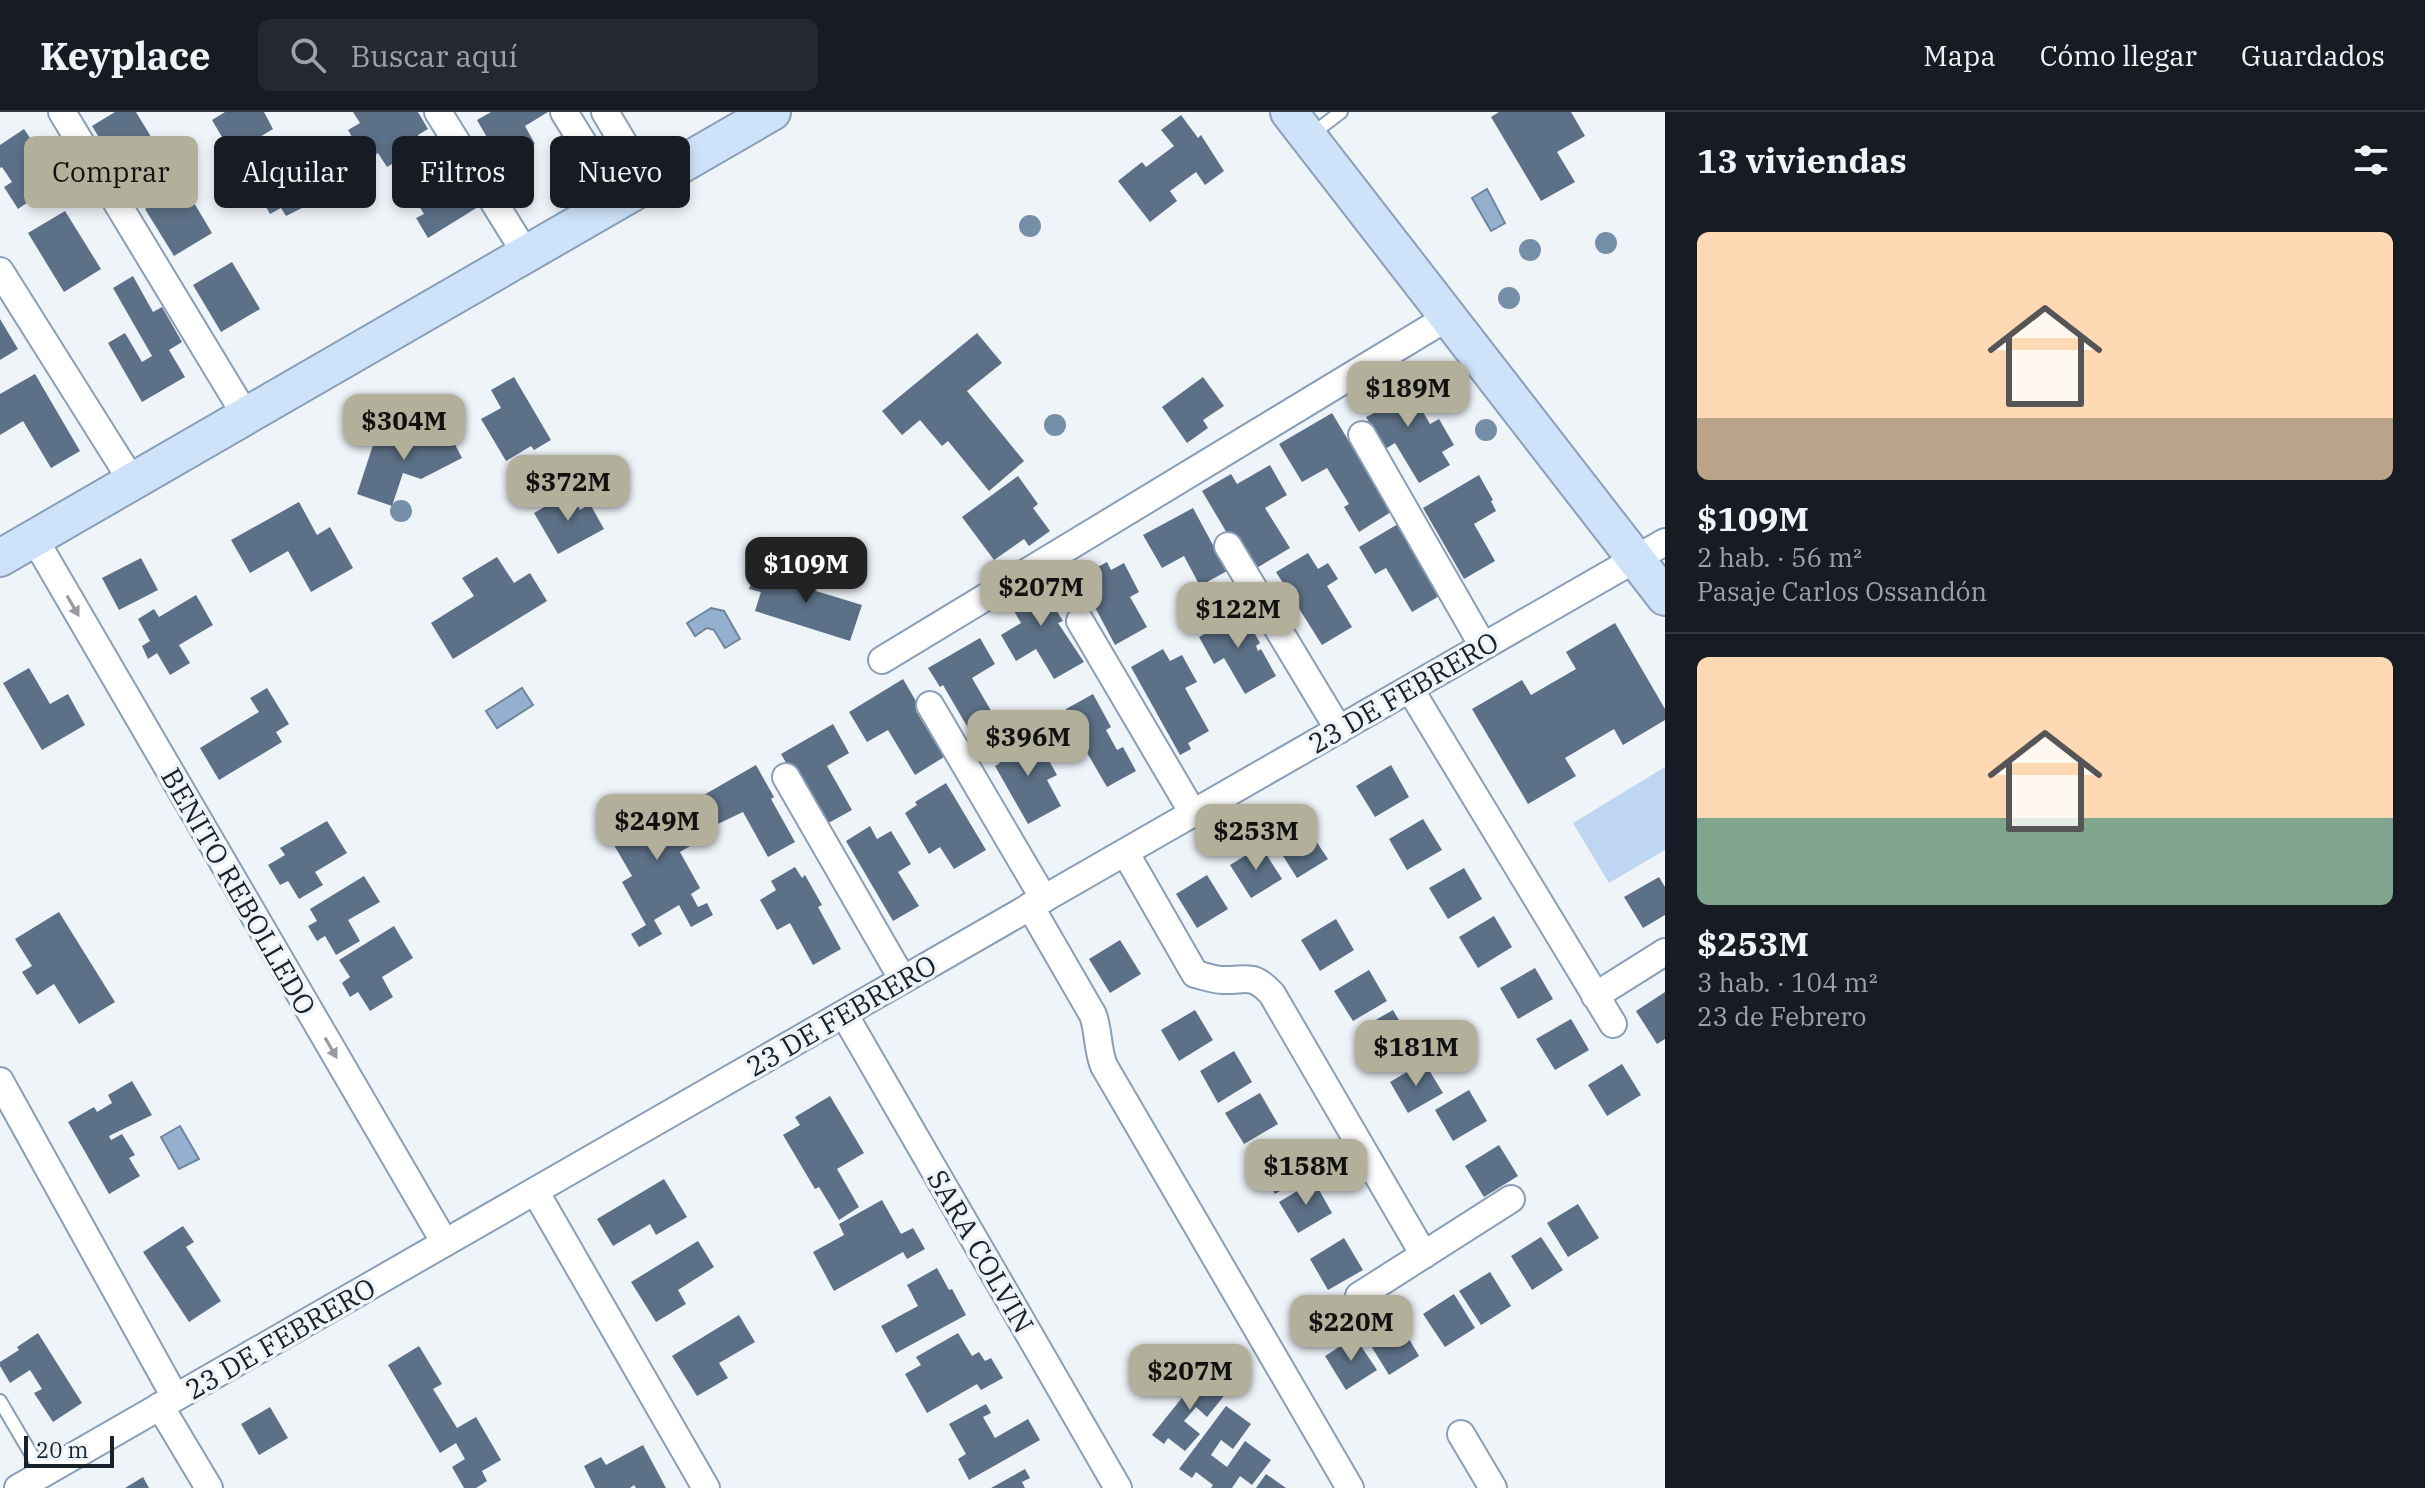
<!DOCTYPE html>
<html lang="es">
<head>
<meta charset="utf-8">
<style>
  body { margin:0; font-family:"IBM Plex Serif",serif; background:#242831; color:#f1f3f6; height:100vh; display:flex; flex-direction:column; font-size:30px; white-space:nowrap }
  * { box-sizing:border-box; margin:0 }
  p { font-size:26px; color:#9ea1a6 }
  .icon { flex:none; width:44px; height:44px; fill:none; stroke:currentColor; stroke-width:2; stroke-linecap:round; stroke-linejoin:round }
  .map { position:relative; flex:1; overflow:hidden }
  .panel { display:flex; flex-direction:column; background:#171b24; width:760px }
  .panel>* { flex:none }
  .top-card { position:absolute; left:24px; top:24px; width:760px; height:72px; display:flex; gap:16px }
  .scale { position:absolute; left:24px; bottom:20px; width:90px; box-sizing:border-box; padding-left:8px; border:4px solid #19212b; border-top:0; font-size:22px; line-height:28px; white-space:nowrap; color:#19212b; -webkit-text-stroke:6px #eff4f9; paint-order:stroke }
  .price { position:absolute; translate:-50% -68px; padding:0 18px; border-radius:16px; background:#b2b09a; color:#111; font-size:26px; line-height:52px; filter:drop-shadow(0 2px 4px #0008) }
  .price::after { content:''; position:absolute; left:50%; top:48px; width:24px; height:18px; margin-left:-12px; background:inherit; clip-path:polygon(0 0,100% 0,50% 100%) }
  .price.selected { background:#222; color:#fff }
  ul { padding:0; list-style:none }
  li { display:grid; align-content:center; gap:16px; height:424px; padding:0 32px }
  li+li { border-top:2px solid #363941 }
  li span { display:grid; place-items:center; height:248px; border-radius:12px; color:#555 }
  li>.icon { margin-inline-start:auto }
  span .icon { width:144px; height:144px; fill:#fffc; stroke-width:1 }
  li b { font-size:34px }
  h2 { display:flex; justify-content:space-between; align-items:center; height:96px; padding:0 32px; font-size:34px }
  .pill { padding:0 28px; border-radius:12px; background:#171b24; box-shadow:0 4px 12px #0003; font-size:28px; line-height:72px }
  .pill.selected { background:#b2b09a; color:#111 }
  header { display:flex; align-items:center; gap:48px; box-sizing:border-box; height:112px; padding:0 40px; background:#171b24; border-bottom:2px solid #363941 }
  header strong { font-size:38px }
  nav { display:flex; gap:44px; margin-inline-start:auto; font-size:28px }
  .search { width:560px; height:72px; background:#242831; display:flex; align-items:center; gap:20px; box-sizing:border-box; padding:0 28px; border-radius:12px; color:#9ea1a6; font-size:30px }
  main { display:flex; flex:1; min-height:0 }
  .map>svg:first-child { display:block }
  .green { fill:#bed6f1 }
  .water { fill:#94b0cf; stroke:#6f859e; stroke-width:2 }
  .building { fill:#5c7087 }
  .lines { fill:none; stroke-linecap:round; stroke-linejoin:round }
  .lane-casing { stroke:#899fb7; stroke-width:16 }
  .street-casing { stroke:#899fb7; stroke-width:30 }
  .secondary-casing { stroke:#899fb7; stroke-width:40 }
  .lane { stroke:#fff; stroke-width:12 }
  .street { stroke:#fff; stroke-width:26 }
  .secondary { stroke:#cee3f9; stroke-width:36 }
  .tree { fill:#758fa8 }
  .oneway { fill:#989ba0 }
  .labels { text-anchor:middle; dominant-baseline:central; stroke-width:7; stroke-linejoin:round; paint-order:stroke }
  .street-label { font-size:28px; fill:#19212b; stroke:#eff4f9 }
</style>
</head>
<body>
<header>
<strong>Keyplace</strong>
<div class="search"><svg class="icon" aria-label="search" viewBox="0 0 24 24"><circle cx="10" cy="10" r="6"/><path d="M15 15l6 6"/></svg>Buscar aquí</div>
<nav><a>Mapa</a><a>Cómo llegar</a><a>Guardados</a></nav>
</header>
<main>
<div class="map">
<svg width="1665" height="1376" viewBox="0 0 1665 1376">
  <rect width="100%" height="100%" fill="#eff4f9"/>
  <path class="green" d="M1665 655V738L1609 771 1573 711Z"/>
  <path class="water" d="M1487 77 1505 111 1491 119 1472 86Z
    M711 496 724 499 740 527 725 536 714 518 707 516 695 524 687 511Z
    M522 576 533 593 497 616 486 599Z
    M180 1014 199 1047 179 1057 161 1025Z"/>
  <path class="building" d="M115 0H136L159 38 121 61 92 14Z
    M225 0H264L273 17 258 26 263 35 247 44 242 35 232 42 212 8Z
    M353 0H418L428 17 418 23 424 33 387 55 378 41 366 49 348 18 360 11Z
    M491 0H548L525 14 535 32 513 46 503 30 493 36 477 8Z
    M1499 0H1571L1585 24 1557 40 1575 70 1541 89 1491 5Z
    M1181 3 1198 26 1201 23 1224 59 1205 73 1196 60 1170 79 1177 89 1150 110 1118 69 1142 50 1146 55 1174 34 1161 18Z
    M24 17 59 69 18 97 4 75 12 70 2 55 0 56V33Z
    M293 44 312 77 296 86 302 96 286 104 281 96 270 102 251 68Z
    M454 54 478 95 428 126 416 106 424 102 411 81Z
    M184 74 212 121 174 144 145 97Z
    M65 99 101 157 64 180 28 121Z
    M232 150 260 197 221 220 193 173Z
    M133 164 153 200 162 195 182 230 169 238 185 265 142 290 108 231 125 221 142 250 152 244 113 176Z
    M0 207 18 237 0 248Z
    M977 221 1002 251 967 279 1024 349 989 379 948 329 942 334 920 308 902 323 882 299Z
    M1395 261 1408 283 1412 281 1430 312 1439 307 1454 333 1442 340 1450 353 1419 371 1395 331 1385 337 1366 305 1378 299 1366 278Z
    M35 262 80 339 51 356 23 309 0 323V282Z
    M514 265 551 328 534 338 531 334 506 349 481 307 501 296 491 278Z
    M1203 265 1224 294 1203 308 1208 316 1187 331 1162 295Z
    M1332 301 1391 400 1359 420 1344 395 1349 392 1327 356 1302 370 1279 332Z
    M391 313 427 327 447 317 462 346 421 367 403 361 392 394 357 382 373 333 385 325Z
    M530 347 536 358 541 355 549 368 544 371 548 379 528 390 510 358Z
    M1270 353 1287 383 1265 396 1290 436 1250 460 1202 379 1231 362 1237 372Z
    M1479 363 1493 388 1491 389 1496 399 1474 412 1495 449 1464 467 1423 396Z
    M1018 364 1038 392 1033 396 1050 419 1029 434 1024 427 994 448 962 405Z
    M570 380 580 398 590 392 604 417 558 442 534 401Z
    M299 390 317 423 330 415 353 456 311 480 288 439 250 461 231 428Z
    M1193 396 1227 459 1200 474 1184 444 1162 456 1143 423Z
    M1398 412 1441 483 1412 500 1386 456 1375 462 1359 435Z
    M1308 441 1318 457 1328 451 1338 467 1327 474 1352 515 1322 533 1276 460Z
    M497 445 514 471 530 461 547 489 453 547 431 511 474 484 462 466Z
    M141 446 158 478 119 498 102 466Z
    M1107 450 1111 458 1124 451 1139 480 1130 485 1147 515 1115 533 1079 465Z
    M781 460 819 471 816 479 862 493 850 529 755 499 761 480 749 477 754 463 778 470Z
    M1049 462 1063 485 1052 491 1063 509 1058 511 1084 550 1054 567 1036 537 1016 549 1001 523 1021 511 1007 487Z
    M196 483 213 513 179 533 190 551 170 563 157 541 148 547 142 534 150 529 138 507 154 497 159 505Z
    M1234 495 1240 506 1245 504 1260 531 1256 534 1258 539 1261 537 1276 564 1245 582 1224 546 1214 552 1199 525 1210 519 1205 511Z
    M1615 511 1665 597V608L1623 633 1614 617 1565 646 1576 664 1528 692 1472 597 1522 568 1531 583 1576 557 1566 540Z
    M980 526 995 552 972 566 997 609 972 623 943 573 940 575 928 556Z
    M1163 537 1170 549 1182 543 1197 570 1185 576 1209 619 1188 631 1191 637 1180 643 1131 555Z
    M29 556 50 592 68 582 85 613 42 638 3 571Z
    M903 567 920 596 916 599 944 645 915 663 888 618 867 630 849 600Z
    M267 576 289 612 276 620 282 630 219 668 200 636 259 600 250 586Z
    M1093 582 1111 615 1106 618 1117 638 1123 635 1136 659 1107 675 1083 634 1071 641 1056 615 1071 606 1066 597Z
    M833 612 849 641 827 654 852 698 823 714 781 642Z
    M1022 623 1028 634 1038 629 1057 663 1047 668 1061 694 1028 712 995 654 1000 651 993 639Z
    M756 653 774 685 771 687 795 730 768 745 743 700 703 719 688 692Z
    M1391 653 1409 685 1375 705 1356 674Z
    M946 671 986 738 954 757 940 735 929 742 905 701 917 693 915 690Z
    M648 682 657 698 678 686 702 727 680 740 700 776 691 782 698 795 707 791 713 803 691 815 679 793 654 808 662 822 639 835 631 822 646 813 622 770 632 764 600 709Z
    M1423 707 1442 738 1407 758 1389 727Z
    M327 709 347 741 315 760 323 773 299 787 288 769 280 773 268 753 285 743 280 736Z
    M870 714 877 727 891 719 911 752 898 760 919 794 893 809 846 729Z
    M1306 714 1328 747 1297 766 1276 733Z
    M1261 734 1282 767 1251 786 1230 753Z
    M795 755 802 766 805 763 822 793 818 795 841 837 813 853 790 811 777 818 760 788 776 778 771 769Z
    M1464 756 1482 787 1448 807 1429 776Z
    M1207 763 1228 797 1197 816 1176 782Z
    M364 764 380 790 348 808 360 829 336 843 325 824 317 829 308 814 317 809 310 797Z
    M1659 765 1665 775V803L1643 816 1624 785Z
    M59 800 115 890 79 912 54 872 37 883 22 860 32 854 15 827Z
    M1494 804 1512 835 1478 856 1459 825Z
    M1336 807 1354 838 1320 859 1301 828Z
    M394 814 413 846 382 865 393 885 370 899 358 880 350 885 342 871 350 865 339 848Z
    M1120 828 1141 862 1110 881 1089 847Z
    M1535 856 1553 887 1518 907 1500 876Z
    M1369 858 1387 889 1353 909 1334 879Z
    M1665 880V927L1657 932 1636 899Z
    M1195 898 1213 928 1179 949 1161 918Z
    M1393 898 1411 929 1377 949 1358 918Z
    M1571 907 1589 938 1555 958 1536 927Z
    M1234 939 1252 970 1218 991 1200 959Z
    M1424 950 1443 981 1408 1001 1390 970Z
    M1622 952 1641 983 1607 1004 1588 973Z
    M132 969 152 1003 109 1024 111 1028 122 1022 135 1043 129 1046 140 1064 109 1082 68 1010 94 995 97 1000 112 991 108 983Z
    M1469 978 1487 1009 1453 1029 1435 998Z
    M1260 981 1278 1012 1244 1032 1225 1001Z
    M830 984 864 1041 837 1057 859 1095 839 1108 819 1075 815 1077 783 1023 800 1013 795 1005Z
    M1291 1031 1309 1062 1275 1082 1257 1051Z
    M1499 1033 1518 1064 1484 1085 1465 1054Z
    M664 1067 687 1105 656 1123 650 1112 613 1134 597 1107Z
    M1314 1069 1332 1101 1298 1121 1279 1090Z
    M882 1088 901 1122 913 1116 925 1137 907 1147 903 1140 834 1179 813 1140 844 1123 839 1112Z
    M1578 1092 1599 1126 1568 1145 1547 1111Z
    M183 1114 194 1130 186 1135 221 1189 189 1210 143 1140Z
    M1541 1125 1563 1158 1532 1178 1511 1144Z
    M1344 1126 1363 1158 1328 1178 1310 1147Z
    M698 1129 714 1155 678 1178 686 1192 656 1210 631 1170Z
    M937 1156 949 1178 952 1177 966 1203 896 1241 881 1214 918 1194 907 1173Z
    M1490 1160 1511 1194 1481 1213 1459 1179Z
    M1454 1182 1475 1216 1445 1235 1423 1202Z
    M739 1203 755 1230 719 1251 728 1266 697 1284 672 1244Z
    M1399 1210 1419 1244 1389 1263 1368 1229Z
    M38 1221 82 1291 53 1310 34 1281 42 1277 30 1258 10 1271 0 1254V1250L19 1238 17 1235Z
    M958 1221 972 1244 979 1240 985 1249 991 1246 1003 1266 981 1278 977 1272 927 1301 905 1262 921 1253 916 1245Z
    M1355 1225 1377 1258 1346 1278 1325 1244Z
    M419 1234 442 1272 433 1277 457 1316 476 1305 501 1348 482 1359 487 1369 476 1376H464L452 1355 465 1347 456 1331 440 1341 388 1253Z
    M1202 1261 1227 1280 1207 1305 1196 1295 1184 1309 1200 1322 1185 1339 1168 1326 1164 1332 1152 1323Z
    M986 1292 991 1301 983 1305 995 1326 1028 1307 1040 1328 969 1368 958 1347 966 1342 949 1312Z
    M1226 1294 1251 1312 1233 1337 1221 1328 1211 1343 1227 1355 1245 1329 1271 1348 1252 1373 1240 1364 1232 1376H1211L1213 1373 1196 1360 1192 1366 1179 1357Z
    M270 1295 288 1326 259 1343 241 1312Z
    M643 1333 666 1376H636L634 1373 630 1376H595L584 1354 601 1345 606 1353Z
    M1025 1357 1030 1366 1022 1370 1025 1376H991Z
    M1266 1362 1286 1376H1256Z
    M143 1365 149 1376H125Z"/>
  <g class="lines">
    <g class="lane-casing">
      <path id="lane" d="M1312 22 1341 0
        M0 1289 43 1362"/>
    </g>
    <g class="street-casing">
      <path id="street" d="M62 0 246 304
        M438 0 526 142
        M564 0 619 89
        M605 0 648 72
        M0 159 132 369
        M1362 323 1483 534
        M34 426 445 1131
        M1228 434 1339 618
        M1080 509 1193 701
        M882 548 1448 205
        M1410 577 1613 912
        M930 593 1044 787
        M786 665 903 868
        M1125 740 1195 862C1204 864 1214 868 1222 868 1246 869 1252 860 1272 882L1424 1143
        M1030 794 1093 903C1099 920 1097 937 1104 954L1350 1376
        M1595 884 1665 840
        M844 902 1118 1376
        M0 969 175 1285
        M535 1079 706 1376
        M1359 1184 1511 1087
        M160 1294 209 1376
        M1461 1322 1493 1376
        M18 1376 1665 430"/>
    </g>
    <g class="secondary-casing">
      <path id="secondary" d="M1289 0 1665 485
        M0 446 772 0"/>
    </g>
    <use href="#lane" class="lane"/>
    <use href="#street" class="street"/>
    <use href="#secondary" class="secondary"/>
  </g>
  <g class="tree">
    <circle cx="1030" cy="114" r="11"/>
    <circle cx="1606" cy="131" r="11"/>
    <circle cx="1530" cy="138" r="11"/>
    <circle cx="1509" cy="186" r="11"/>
    <circle cx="1055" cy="313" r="11"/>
    <circle cx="1486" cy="318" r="11"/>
    <circle cx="401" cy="399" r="11"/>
  </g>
  <defs><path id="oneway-solid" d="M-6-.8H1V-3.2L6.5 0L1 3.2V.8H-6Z" transform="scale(2)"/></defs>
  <g class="oneway">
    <use href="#oneway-solid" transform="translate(73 494) rotate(60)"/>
    <use href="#oneway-solid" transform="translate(331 936) rotate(60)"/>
  </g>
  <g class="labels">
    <g class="street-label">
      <text transform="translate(1403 580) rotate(-30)">23 DE FEBRERO</text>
      <text transform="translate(239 779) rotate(60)">BENITO REBOLLEDO</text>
      <text transform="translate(841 903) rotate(-30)">23 DE FEBRERO</text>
      <text transform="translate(981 1139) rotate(60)">SARA COLVIN</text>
      <text transform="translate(280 1226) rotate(-30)">23 DE FEBRERO</text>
    </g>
  </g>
</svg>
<div class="scale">20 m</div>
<b class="price" style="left:1408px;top:317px">$189M</b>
<b class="price" style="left:404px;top:350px">$304M</b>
<b class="price" style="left:568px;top:411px">$372M</b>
<b class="price selected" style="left:806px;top:493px">$109M</b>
<b class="price" style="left:1041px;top:516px">$207M</b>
<b class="price" style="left:1238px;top:538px">$122M</b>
<b class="price" style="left:1028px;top:666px">$396M</b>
<b class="price" style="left:657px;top:750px">$249M</b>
<b class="price" style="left:1256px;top:760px">$253M</b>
<b class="price" style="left:1416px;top:976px">$181M</b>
<b class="price" style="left:1306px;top:1095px">$158M</b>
<b class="price" style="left:1351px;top:1251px">$220M</b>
<b class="price" style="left:1190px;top:1300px">$207M</b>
<div class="top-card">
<a class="pill selected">Comprar</a>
<a class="pill">Alquilar</a>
<a class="pill">Filtros</a>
<a class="pill">Nuevo</a>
</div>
</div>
<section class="panel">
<h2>13 viviendas<svg class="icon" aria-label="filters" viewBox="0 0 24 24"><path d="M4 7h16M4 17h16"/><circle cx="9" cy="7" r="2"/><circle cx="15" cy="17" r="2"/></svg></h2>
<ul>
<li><span style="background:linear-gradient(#ffd9b3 75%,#b9a48a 0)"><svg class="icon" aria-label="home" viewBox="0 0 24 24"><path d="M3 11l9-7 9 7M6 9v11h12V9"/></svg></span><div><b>$109M</b><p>2 hab. · 56 m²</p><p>Pasaje Carlos Ossandón</p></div></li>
<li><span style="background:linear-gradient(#ffd9b3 65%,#7fa58c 0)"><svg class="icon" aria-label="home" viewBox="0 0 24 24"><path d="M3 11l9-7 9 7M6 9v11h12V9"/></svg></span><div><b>$253M</b><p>3 hab. · 104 m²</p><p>23 de Febrero</p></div></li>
</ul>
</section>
</main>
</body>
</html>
